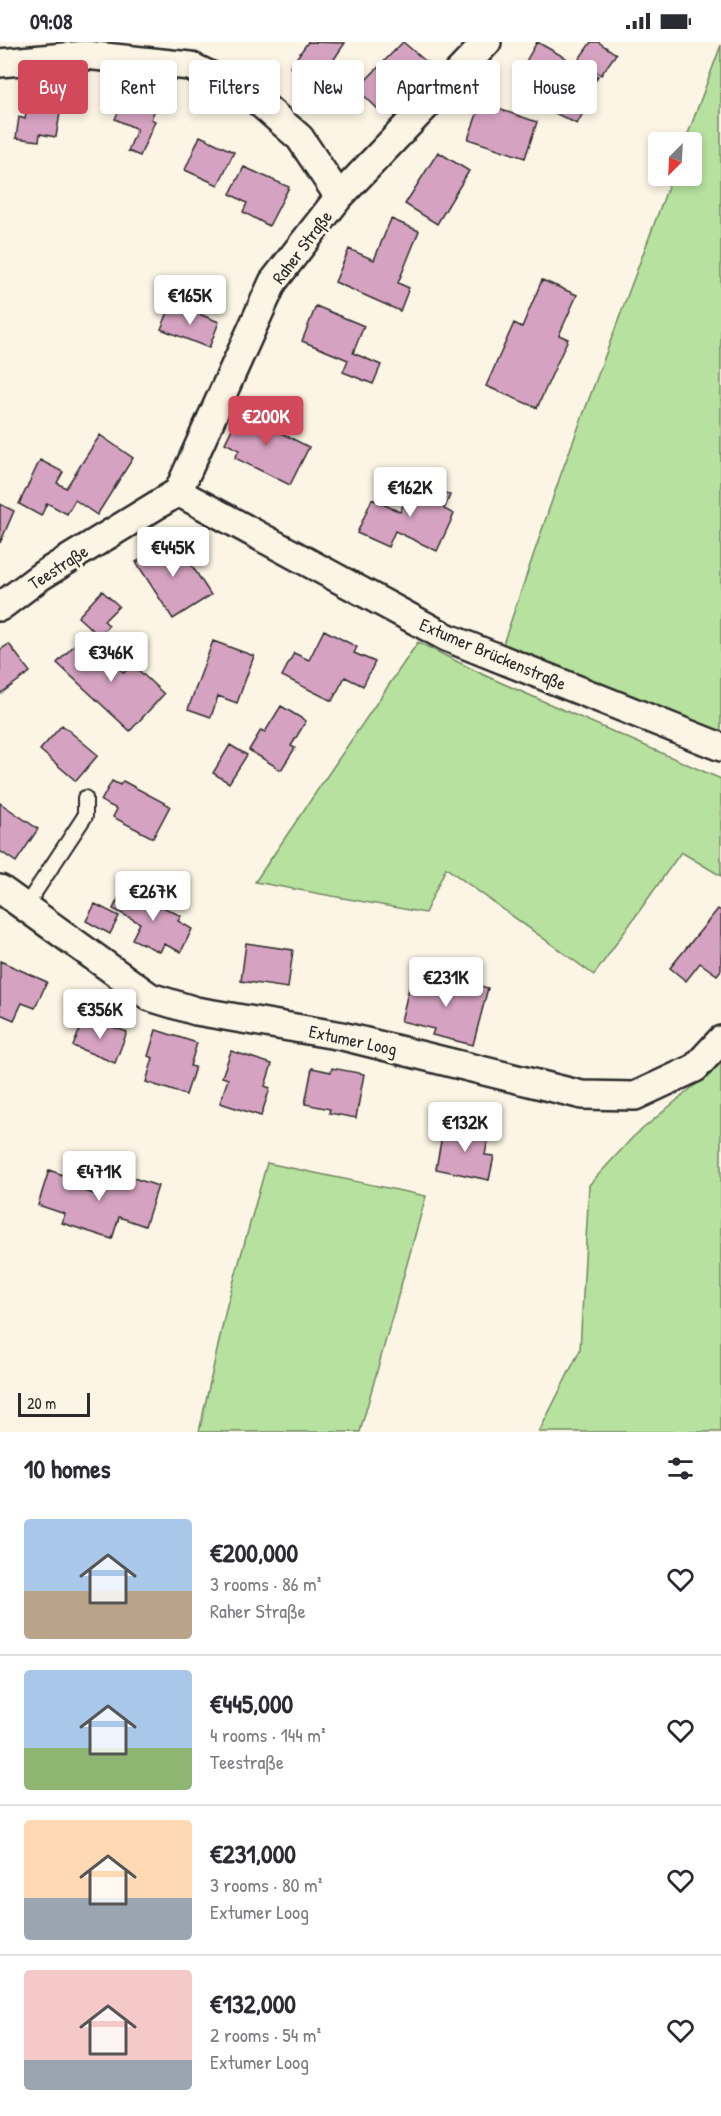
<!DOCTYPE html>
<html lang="en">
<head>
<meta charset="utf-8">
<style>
  body { margin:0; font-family:"Patrick Hand",sans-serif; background:#f2f2f3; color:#2b2b33; height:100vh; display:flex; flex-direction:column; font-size:22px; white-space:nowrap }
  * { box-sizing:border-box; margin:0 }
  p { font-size:20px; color:#7c7c81 }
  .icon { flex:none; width:33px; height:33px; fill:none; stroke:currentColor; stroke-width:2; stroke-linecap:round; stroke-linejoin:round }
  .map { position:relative; height:1390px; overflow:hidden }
  .details { display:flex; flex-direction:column; background:#fff; flex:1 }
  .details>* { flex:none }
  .guide { position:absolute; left:18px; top:18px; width:686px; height:54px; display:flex; gap:12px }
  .needle { width:39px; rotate:204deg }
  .fabs { position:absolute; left:648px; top:90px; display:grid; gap:12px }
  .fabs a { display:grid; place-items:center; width:54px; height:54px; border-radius:6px; background:#fff; box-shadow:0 3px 9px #0003; font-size:30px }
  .scale { position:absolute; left:18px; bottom:15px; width:72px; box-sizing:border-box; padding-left:6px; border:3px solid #2b2b2b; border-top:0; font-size:16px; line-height:21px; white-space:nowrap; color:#2b2b2b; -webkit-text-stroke:4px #fcf5e5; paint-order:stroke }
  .price { position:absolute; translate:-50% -51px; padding:0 14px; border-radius:6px; background:#fff; color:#222; font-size:20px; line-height:39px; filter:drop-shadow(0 2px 3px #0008) }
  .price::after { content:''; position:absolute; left:50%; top:36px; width:18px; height:14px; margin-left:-9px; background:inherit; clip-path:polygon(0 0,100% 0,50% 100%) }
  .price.active { background:#d1495b; color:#fff }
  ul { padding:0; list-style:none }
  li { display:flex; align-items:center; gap:18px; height:150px; padding:0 24px }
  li+li { border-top:2px solid #e1e1e2 }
  li span { display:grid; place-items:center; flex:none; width:168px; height:120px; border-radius:6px; color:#555 }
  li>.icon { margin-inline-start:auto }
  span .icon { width:72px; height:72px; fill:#fffc; stroke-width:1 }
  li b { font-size:26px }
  h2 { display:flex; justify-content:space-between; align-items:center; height:72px; padding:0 24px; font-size:26px }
  .chip { padding:0 21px; border-radius:6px; background:#fff; box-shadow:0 3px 9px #0003; font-size:21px; line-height:54px }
  .chip.active { background:#d1495b; color:#fff }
  .status { display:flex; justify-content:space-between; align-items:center; height:42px; padding:0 30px; background:#fff; direction:ltr }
  .status svg { height:16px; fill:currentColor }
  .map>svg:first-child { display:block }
  .green { fill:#b6e19e; stroke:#708664; stroke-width:1.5 }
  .building { fill:#d5a3c1; stroke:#2b2b2b; stroke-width:1.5 }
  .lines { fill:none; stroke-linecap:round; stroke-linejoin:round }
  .lane-casing { stroke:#2b2b2b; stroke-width:18 }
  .street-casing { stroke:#2b2b2b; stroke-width:32 }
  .lane { stroke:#fcf5e5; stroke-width:14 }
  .street { stroke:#fcf5e5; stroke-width:27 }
  .labels { text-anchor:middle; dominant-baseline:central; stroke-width:6; stroke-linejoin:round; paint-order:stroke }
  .street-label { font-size:18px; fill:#2b2b2b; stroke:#fcf5e5 }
</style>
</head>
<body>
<div class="status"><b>09:08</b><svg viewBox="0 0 49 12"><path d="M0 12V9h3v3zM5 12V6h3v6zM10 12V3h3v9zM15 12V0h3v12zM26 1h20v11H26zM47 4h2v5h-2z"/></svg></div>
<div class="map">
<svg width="721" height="1390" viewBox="0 0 721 1390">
  <rect width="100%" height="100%" fill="#fcf5e5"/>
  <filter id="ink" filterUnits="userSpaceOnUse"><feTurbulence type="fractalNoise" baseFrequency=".0167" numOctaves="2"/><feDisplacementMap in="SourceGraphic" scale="12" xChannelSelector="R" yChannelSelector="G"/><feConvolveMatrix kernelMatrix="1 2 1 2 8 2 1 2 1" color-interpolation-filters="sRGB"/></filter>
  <g filter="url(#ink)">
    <path class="green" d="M721 3V691L502 605 561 432 672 134H692V100H685Z
      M418 600 486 634 721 737V834L681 810 594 933 446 826 425 871 255 840Z
      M721 1021V1390H539L580 1308 589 1143 633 1095Z
      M267 1121 426 1154 360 1390H199L227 1263Z"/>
    <path class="building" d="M308 0 345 1 330 23 344 34 330 54 290 25Z
      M403 0 429 22 381 70 357 47Z
      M537 0 598 34 582 62 586 65 577 82 539 63 548 46 521 28Z
      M591 0H598L616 12 601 33 579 17Z
      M32 35 65 41 56 95 40 92 39 99 16 96 19 75 25 77Z
      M130 43 160 56 151 77 155 79 140 114 128 109 137 87 115 77Z
      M481 61 537 80 525 116 468 97Z
      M200 94 234 110 218 143 185 128Z
      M438 110 469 129 437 182 405 162Z
      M244 125 289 145 269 184 243 170 247 161 230 152Z
      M391 177 419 189 398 241 409 246 400 269 335 240 349 207 374 218Z
      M542 238 577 253 559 293 568 297 537 366 486 344 514 281 522 285Z
      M172 261 219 280 209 306 161 287Z
      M316 264 364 284 353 311 381 323 373 342 343 330 348 318 302 299Z
      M245 361 258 367 253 377 309 405 290 443 235 416 239 408 225 401Z
      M100 393 133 416 97 473 75 458 67 472 47 461 41 474 19 462 40 418 63 430 57 441 66 446Z
      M420 439 450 453 444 467 454 472 437 509 395 489 388 505 357 491 372 457 400 470 410 448 415 450Z
      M0 462 14 469 0 501Z
      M174 496 211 553 173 577 136 520Z
      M102 549 119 564 104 579 109 583 99 594 78 575Z
      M324 588 357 605 354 611 375 620 363 644 345 635 332 659 282 634 294 611 309 618Z
      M84 593 124 631 132 622 164 652 130 689 57 621Z
      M213 599 254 614 237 661 218 654 211 675 188 667Z
      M9 602 30 630 0 652V608Z
      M281 664 306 679 291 704 295 706 281 728 249 708 261 688 265 690Z
      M62 683 98 713 76 739 40 708Z
      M230 703 247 713 229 741 213 731Z
      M112 739 120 743 123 739 170 764 153 796 113 775 117 767 101 759Z
      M0 761 38 787 16 820 0 809Z
      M124 845 181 874 178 879 192 887 181 910 164 902 160 910 132 897 140 881 113 867Z
      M95 862 119 874 110 892 86 879Z
      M718 867 721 869V928L717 933 700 921 686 939 670 926Z
      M246 901 293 908 288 946 241 939Z
      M0 919 47 940 35 966 22 961 14 978 0 972Z
      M412 934 440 941 442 934 488 946 473 1003 432 993 434 987 401 979Z
      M85 975 127 990 115 1021 73 1004Z
      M156 988 197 1001 190 1024 195 1025 186 1053 146 1040 153 1016 148 1014Z
      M231 1009 272 1022 265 1044 270 1046 261 1074 220 1061 228 1037 222 1035Z
      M312 1026 331 1030 332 1026 364 1032 356 1076 329 1071 330 1067 305 1062Z
      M444 1082 489 1091 485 1113 494 1114 489 1138 436 1127Z
      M103 1126 158 1144 145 1184 119 1175 112 1197 62 1181 65 1172 38 1163 49 1128 74 1137 72 1145 94 1152Z"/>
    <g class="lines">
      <g class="lane-casing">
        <path id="lane" d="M25 865 85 774V756"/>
      </g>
      <g class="street-casing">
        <path id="street" d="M0 21 85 13 190 24 251 53 300 96 339 155
          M178 450 446 595 721 705
          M178 450 273 240 339 155 487 0
          M0 565 41 534 178 450
          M0 847 150 955 196 969 342 994 582 1053 635 1054 695 1026 721 998"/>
      </g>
      <use href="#lane" class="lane"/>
      <use href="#street" class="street"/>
    </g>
  </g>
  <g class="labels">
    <g class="street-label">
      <text transform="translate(302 205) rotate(-53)">Raher Straße</text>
      <text transform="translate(58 525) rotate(-33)">Teestraße</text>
      <text transform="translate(493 612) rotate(23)">Extumer Brückenstraße</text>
      <text transform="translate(353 998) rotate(12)">Extumer Loog</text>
    </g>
  </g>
</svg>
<div class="fabs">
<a><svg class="needle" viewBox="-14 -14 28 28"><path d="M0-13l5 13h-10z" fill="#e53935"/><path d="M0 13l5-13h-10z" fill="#7c7c81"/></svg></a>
</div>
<div class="scale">20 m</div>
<b class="price" style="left:190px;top:284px">€165K</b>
<b class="price active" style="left:266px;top:405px">€200K</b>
<b class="price" style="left:410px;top:476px">€162K</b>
<b class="price" style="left:173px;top:536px">€445K</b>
<b class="price" style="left:111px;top:641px">€346K</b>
<b class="price" style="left:153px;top:880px">€267K</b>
<b class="price" style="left:446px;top:966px">€231K</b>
<b class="price" style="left:100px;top:998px">€356K</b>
<b class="price" style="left:465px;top:1111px">€132K</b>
<b class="price" style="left:99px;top:1160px">€471K</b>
<div class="guide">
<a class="chip active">Buy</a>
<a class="chip">Rent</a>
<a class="chip">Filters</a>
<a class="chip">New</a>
<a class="chip">Apartment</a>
<a class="chip">House</a>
</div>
</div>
<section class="details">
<h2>10 homes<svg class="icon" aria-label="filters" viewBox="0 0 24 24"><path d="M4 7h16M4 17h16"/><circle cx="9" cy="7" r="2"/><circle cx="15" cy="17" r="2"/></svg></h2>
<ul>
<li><span style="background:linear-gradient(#a9c7e8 60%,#b9a48a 0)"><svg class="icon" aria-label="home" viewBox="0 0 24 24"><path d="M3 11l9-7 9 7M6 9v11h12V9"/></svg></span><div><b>€200,000</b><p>3 rooms · 86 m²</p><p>Raher Straße</p></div><svg class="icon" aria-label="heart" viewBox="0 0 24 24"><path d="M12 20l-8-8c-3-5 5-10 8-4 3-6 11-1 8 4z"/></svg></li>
<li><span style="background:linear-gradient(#a9c7e8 65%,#8fb573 0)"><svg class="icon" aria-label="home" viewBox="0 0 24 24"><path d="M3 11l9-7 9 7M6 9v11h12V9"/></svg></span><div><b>€445,000</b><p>4 rooms · 144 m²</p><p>Teestraße</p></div><svg class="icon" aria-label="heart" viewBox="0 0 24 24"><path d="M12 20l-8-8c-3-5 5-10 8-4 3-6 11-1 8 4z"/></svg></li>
<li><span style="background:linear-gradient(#ffd9b3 65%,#9aa5b1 0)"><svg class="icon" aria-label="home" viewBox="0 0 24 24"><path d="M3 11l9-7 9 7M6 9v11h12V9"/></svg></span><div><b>€231,000</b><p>3 rooms · 80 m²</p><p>Extumer Loog</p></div><svg class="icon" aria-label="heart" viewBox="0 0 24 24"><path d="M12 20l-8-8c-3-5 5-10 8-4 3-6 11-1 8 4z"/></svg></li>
<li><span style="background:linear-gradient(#f6c9c9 75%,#9aa5b1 0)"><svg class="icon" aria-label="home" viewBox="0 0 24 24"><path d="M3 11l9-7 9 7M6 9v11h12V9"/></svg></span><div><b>€132,000</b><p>2 rooms · 54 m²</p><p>Extumer Loog</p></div><svg class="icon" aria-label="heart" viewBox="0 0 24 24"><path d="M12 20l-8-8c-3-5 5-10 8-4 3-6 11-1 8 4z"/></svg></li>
</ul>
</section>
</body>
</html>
